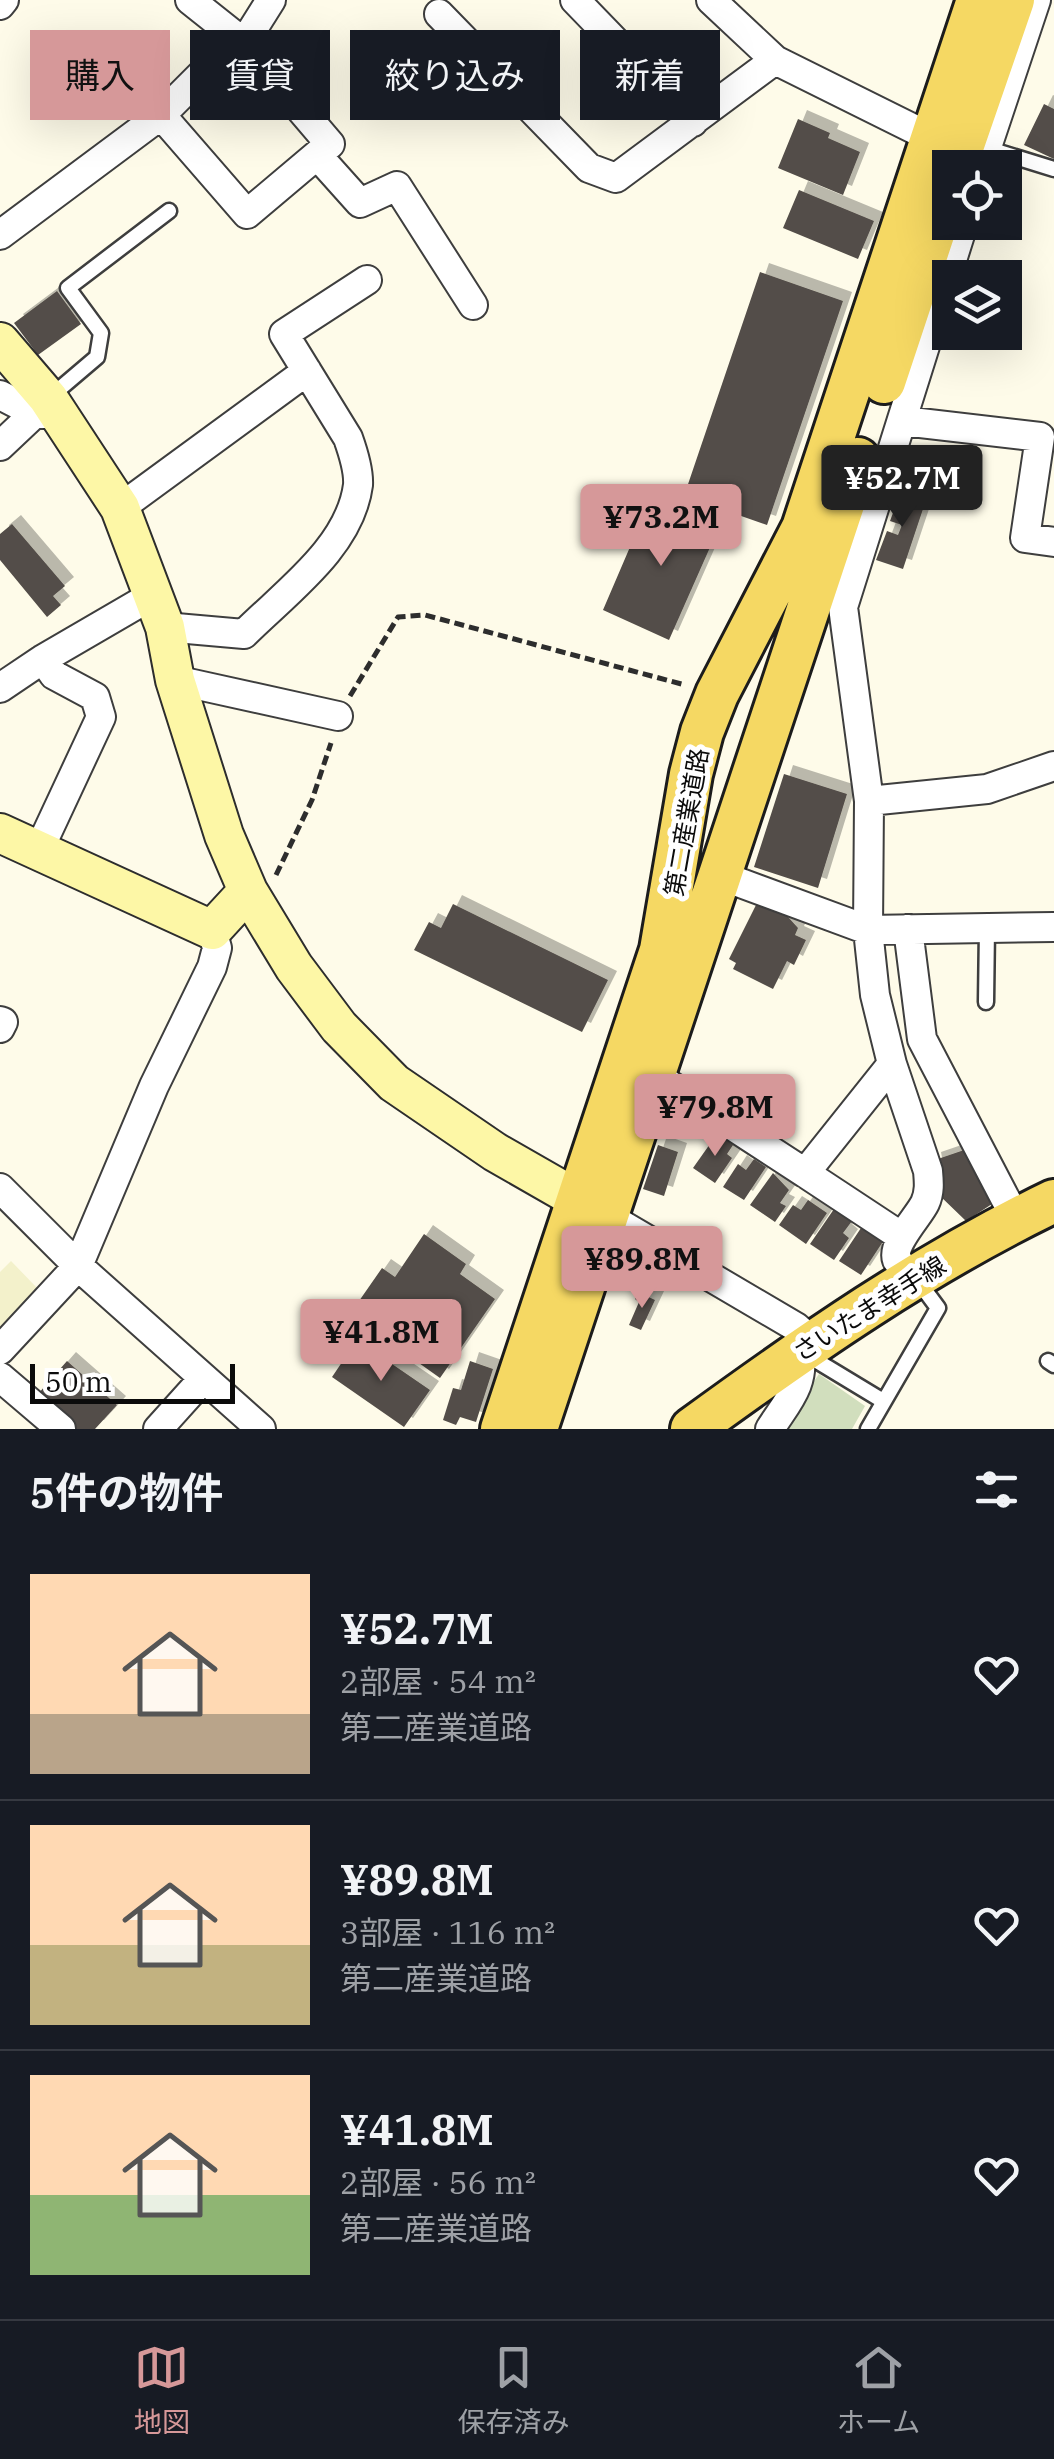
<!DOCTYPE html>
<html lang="ja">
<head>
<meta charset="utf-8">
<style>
  body { margin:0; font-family:"IBM Plex Serif","Noto Sans JP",serif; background:#242831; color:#f1f3f6; height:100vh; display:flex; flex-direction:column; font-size:38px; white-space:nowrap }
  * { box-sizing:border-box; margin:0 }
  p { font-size:32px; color:#9ea1a6 }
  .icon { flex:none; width:55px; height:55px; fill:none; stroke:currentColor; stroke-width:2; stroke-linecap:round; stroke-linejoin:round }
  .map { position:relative; height:1429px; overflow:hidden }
  .drawer { display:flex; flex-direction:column; background:#171b24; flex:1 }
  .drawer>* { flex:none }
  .hud { position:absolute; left:30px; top:30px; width:995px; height:90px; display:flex; gap:20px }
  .fabs { position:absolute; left:932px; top:150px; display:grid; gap:20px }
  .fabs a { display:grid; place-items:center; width:90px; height:90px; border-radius:0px; background:#171b24; box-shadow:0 10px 40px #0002; font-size:50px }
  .scale { position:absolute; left:30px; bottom:25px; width:205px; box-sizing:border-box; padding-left:10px; border:5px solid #0b0b0b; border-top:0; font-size:28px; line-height:35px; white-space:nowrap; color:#0b0b0b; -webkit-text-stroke:8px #fff; paint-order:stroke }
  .price { position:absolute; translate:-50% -85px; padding:0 22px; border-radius:10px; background:#d69899; color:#111; font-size:32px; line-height:65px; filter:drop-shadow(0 2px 5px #0008) }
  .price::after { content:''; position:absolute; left:50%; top:60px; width:30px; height:22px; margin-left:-15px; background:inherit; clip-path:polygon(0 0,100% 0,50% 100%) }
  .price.current { background:#222; color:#fff }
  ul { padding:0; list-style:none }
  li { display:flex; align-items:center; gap:30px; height:250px; padding:0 30px }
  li+li { border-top:2px solid #363941 }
  li span { display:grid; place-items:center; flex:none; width:280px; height:200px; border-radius:0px; color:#555 }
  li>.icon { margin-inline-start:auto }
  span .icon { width:120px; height:120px; fill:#fffc; stroke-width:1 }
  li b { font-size:42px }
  h2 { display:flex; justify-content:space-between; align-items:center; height:120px; padding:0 30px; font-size:42px }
  .pill { padding:0 35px; border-radius:0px; background:#171b24; box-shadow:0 10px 40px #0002; font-size:35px; line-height:90px }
  .pill.current { background:#d69899; color:#111 }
  .dock { display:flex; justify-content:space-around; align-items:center; height:140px; border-top:2px solid #363941; background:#171b24; font-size:28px; color:#9ea1a6 }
  .dock a { display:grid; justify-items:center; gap:5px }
  .dock .current { color:#d69899 }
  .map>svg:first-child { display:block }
  .farmland { fill:#f3f1cb }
  .cemetery { fill:#d1debd }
  .building { fill:#534d48; filter:url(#shadow) }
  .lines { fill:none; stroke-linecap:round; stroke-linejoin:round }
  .lane-casing { stroke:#3e3e3e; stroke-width:19 }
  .street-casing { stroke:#3e3e3e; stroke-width:32 }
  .secondary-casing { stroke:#2d2d2d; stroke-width:42 }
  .primary-casing { stroke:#1c1c1c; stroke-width:48 }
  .path { stroke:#2d2d2d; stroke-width:5; stroke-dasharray:10 5; stroke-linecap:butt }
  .lane { stroke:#fff; stroke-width:14 }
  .street { stroke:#fff; stroke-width:28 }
  .secondary { stroke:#fdf7a6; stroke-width:38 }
  .primary { stroke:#f5d863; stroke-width:42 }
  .labels { text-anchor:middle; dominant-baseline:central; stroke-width:10; stroke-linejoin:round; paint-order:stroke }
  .street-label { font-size:25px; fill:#0b0b0b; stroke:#fff }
</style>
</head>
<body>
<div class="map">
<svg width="1054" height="1429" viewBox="0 0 1054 1429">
  <defs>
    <filter id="shadow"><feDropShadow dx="9" dy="-9" stdDeviation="0" flood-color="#0004"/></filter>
  </defs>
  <rect width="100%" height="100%" fill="#fefbe9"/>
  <path class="farmland" d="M11 1261 39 1290 0 1330V1272Z"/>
  <path class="cemetery" d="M819 1374 865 1406 852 1429H781Z"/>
  <path class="building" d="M1044 104 1054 109V159L1024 145Z
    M798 119 830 133 828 138 860 152 843 195 778 168Z
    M799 190 874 221 858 259 783 228Z
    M760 272 843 301 767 525 684 496Z
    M57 291 81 324 38 355 14 323Z
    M901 491 926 500 903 569 876 560 887 531 898 535 902 525 890 521Z
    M651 498 719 527 669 640 603 610Z
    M12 524 65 586 53 596 61 605 47 617 0 560V534Z
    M784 774 847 794 818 888 754 867Z
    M760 897 779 907 798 928 795 935 806 940 794 965 787 961 773 989 733 969 736 963 729 959Z
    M453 904 608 980 582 1032 414 950 429 922 441 928Z
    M717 1134 733 1145 727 1154 732 1158 715 1183 693 1168Z
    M658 1145 678 1152 664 1196 643 1189Z
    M970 1148 995 1202 966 1221 938 1194 932 1161Z
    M754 1159 766 1167 744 1200 723 1187 738 1164 746 1170Z
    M773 1173 789 1190 780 1203 786 1206 775 1222 750 1205Z
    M808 1200 827 1213 806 1244 779 1225 793 1205 801 1210Z
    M834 1209 852 1221 843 1233 849 1238 834 1260 810 1244Z
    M863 1225 884 1240 861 1275 839 1261Z
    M424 1234 466 1264 460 1274 495 1299 440 1378 350 1314 382 1268 395 1277Z
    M638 1292 655 1300 641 1330 629 1325 639 1302 635 1299Z
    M357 1340 430 1390 404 1427 332 1377Z
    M67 1361 117 1405 95 1429H77L38 1394Z
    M470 1361 493 1369 476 1422 460 1417 456 1425 443 1420 453 1388 461 1390Z"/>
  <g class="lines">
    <g class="lane-casing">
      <path id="lane" d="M986 148 1054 169
        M50 397 97 357 101 333 68 288 169 211
        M986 1002 987 928
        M807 1355 883 1401
        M1048 1361 1054 1365
        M868 1429 938 1308 918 1281"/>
    </g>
    <g class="street-casing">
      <path id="street" d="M575 0 693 122
        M711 0 775 60 932 138
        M0 5 4 0
        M439 14 589 168 616 178 775 60
        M161 115 247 214 330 144 244 43 190 0
        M317 155 360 203 397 186 473 305
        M980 168 1036 0
        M0 235 161 115 201 75 244 43 271 0
        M0 395 35 413 59 415
        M903 421 1040 437 1025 538 1054 542
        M0 446 35 413
        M120 508 307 371
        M165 627 244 634C286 592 350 547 358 485 359 470 353 452 348 438L284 334 367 280
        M175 680 338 716
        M0 688 43 659 153 595
        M869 801 987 789 1054 766
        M38 852 101 717 95 697 54 675 43 659
        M719 875 868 930 1054 927
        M908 929 922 1039 1017 1221
        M0 1021 3 1022 0 1028
        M653 1074 805 1173 892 1064
        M805 1173 902 1237
        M0 1188 78 1266 261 1429
        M607 1216 796 1327 812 1341
        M914 1277C910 1273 900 1265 897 1260 891 1244 919 1216 925 1203 930 1192 929 1182 928 1171L892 1064 875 995 868 930 869 801 843 607 964 222
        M0 1350 78 1266 154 1086 212 967 217 948 212 930
        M0 1377 61 1429
        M158 1429 203 1379
        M770 1429C787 1402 806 1384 799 1350"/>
    </g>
    <g class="secondary-casing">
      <path id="secondary" d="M0 342 48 398 120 508 165 627 175 680 224 835 248 891 294 967 339 1027 394 1083 495 1152 605 1215
        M0 833 212 930 248 891"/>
    </g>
    <g class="primary-casing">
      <path id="primary" d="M955 168 1013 0
        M884 382 950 183
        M502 1429 661 950 691 774 702 732 717 694 803 528 978 0
        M536 1429 858 459
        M692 1429C807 1345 925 1263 1054 1201"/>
    </g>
    <path class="path" d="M350 696 398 617 425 615 685 685
      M276 875 312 800 331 743"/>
    <use href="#lane" class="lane"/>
    <use href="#street" class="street"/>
    <use href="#secondary" class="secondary"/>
    <use href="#primary" class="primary"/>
  </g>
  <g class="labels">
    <g class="street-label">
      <text transform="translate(686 822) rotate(-80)">第二産業道路</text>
      <text transform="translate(869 1308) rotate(-32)">さいたま幸手線</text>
    </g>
  </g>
</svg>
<div class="fabs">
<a><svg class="icon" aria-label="locate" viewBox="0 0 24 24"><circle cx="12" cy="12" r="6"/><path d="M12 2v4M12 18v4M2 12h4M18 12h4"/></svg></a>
<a><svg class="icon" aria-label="layers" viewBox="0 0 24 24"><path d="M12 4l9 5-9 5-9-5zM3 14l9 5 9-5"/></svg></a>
</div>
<div class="scale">50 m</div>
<b class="price current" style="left:902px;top:530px">¥52.7M</b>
<b class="price" style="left:661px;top:569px">¥73.2M</b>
<b class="price" style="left:715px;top:1159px">¥79.8M</b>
<b class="price" style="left:642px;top:1311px">¥89.8M</b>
<b class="price" style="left:381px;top:1384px">¥41.8M</b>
<div class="hud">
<a class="pill current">購入</a>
<a class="pill">賃貸</a>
<a class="pill">絞り込み</a>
<a class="pill">新着</a>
</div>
</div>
<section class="drawer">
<h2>5件の物件<svg class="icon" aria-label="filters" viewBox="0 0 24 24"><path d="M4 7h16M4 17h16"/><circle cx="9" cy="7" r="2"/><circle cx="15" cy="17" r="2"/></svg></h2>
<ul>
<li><span style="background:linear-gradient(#ffd9b3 70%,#b9a48a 0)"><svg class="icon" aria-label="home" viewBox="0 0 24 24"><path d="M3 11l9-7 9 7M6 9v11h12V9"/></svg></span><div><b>¥52.7M</b><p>2部屋 · 54 m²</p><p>第二産業道路</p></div><svg class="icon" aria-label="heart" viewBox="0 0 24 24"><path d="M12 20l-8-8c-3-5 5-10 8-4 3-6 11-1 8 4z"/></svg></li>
<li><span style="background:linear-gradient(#ffd9b3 60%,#c2b280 0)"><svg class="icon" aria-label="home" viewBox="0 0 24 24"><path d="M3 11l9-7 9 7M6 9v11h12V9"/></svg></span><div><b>¥89.8M</b><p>3部屋 · 116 m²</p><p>第二産業道路</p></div><svg class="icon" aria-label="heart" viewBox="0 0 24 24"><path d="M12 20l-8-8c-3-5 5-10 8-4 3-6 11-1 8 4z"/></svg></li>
<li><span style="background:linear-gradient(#ffd9b3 60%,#8fb573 0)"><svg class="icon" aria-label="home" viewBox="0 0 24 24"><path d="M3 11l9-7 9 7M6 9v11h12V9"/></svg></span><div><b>¥41.8M</b><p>2部屋 · 56 m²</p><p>第二産業道路</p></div><svg class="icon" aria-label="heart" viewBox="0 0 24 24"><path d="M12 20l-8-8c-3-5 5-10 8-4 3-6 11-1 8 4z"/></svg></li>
</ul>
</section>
<nav class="dock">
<a class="current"><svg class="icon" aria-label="map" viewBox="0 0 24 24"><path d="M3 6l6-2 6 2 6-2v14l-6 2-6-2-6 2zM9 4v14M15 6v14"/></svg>地図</a>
<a><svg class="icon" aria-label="saved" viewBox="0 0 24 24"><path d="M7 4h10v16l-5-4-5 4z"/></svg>保存済み</a>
<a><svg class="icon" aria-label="home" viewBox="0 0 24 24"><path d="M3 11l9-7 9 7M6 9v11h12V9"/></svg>ホーム</a>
</nav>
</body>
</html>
